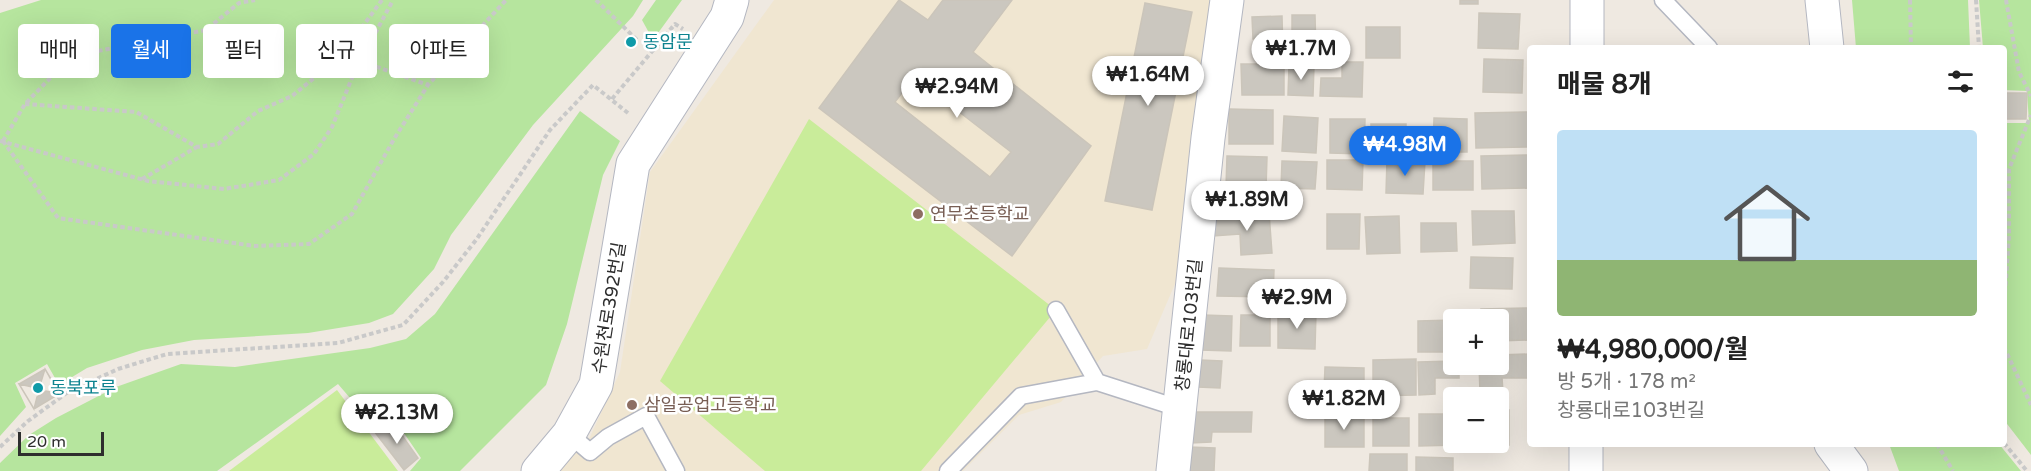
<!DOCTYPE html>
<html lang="ko">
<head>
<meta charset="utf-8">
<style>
  body { margin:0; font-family:"Varela Round","Noto Sans KR",sans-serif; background:#f2f2f2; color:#222; height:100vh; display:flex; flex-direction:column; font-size:22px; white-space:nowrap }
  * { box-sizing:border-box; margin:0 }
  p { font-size:20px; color:#767676 }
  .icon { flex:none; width:33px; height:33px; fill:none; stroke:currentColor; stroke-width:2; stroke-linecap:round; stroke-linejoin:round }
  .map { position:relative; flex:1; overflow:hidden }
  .side { position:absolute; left:1527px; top:45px; width:480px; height:402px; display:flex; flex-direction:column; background:#fff; border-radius:6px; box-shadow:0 6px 24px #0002 }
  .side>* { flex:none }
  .hud { position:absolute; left:18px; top:24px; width:570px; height:54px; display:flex; gap:12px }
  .fabs { position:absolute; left:1443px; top:309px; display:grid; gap:12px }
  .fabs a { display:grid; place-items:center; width:66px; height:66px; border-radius:6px; background:#fff; box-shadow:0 6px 24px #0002; font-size:30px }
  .scale { position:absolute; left:18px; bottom:15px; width:86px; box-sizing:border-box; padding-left:6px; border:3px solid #2e2e2e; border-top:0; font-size:16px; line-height:21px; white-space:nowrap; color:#2e2e2e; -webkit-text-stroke:4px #fff; paint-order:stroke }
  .price { position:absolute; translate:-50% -51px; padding:0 14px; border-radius:21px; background:#fff; color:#222; font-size:20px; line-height:39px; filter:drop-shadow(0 2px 3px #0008) }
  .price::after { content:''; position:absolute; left:50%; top:36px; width:18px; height:14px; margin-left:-9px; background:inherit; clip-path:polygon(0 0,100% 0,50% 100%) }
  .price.current { background:#1a73e8; color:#fff }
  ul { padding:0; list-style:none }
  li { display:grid; align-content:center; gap:12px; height:318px; padding:0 30px }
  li+li { border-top:2px solid #e0e0e0 }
  li span { display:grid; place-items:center; height:186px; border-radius:6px; color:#555 }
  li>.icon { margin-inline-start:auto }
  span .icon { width:108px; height:108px; fill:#fffc; stroke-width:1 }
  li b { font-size:26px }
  h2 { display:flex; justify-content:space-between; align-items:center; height:72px; padding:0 30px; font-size:26px }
  .chip { padding:0 21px; border-radius:6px; background:#fff; box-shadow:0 6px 24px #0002; font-size:21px; line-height:54px }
  .chip.current { background:#1a73e8; color:#fff }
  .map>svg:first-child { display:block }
  .education { fill:#f0e6d1 }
  .green { fill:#b6e59e }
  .pitch { fill:#c9ec9a }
  .building { fill:#cbc7bf; stroke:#cbc5ba; stroke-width:1.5; fill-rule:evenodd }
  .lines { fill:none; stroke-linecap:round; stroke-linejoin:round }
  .service-casing { stroke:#b4b7c1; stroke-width:19 }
  .minor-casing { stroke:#b4b7c1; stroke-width:35 }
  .tertiary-casing { stroke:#b4b7c1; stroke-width:35 }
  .path { stroke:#c9c9c9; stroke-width:4; stroke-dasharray:4.5 3; stroke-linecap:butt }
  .service { stroke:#fff; stroke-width:16 }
  .minor { stroke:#fff; stroke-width:33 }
  .tertiary { stroke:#fff; stroke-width:33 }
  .culture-dot { fill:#0f9aa8; stroke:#fff; stroke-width:2 }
  .education-dot { fill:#8d6e63; stroke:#fff; stroke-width:2 }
  .labels { text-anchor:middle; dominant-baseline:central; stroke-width:5; stroke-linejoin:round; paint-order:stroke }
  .culture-label { font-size:18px; fill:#0d838f; stroke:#fff; text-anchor:start }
  .education-label { font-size:18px; fill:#785e54; stroke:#fff; text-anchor:start }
  .street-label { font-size:18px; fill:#2e2e2e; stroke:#fff }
</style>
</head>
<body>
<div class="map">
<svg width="2031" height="471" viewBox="0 0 2031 471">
  <rect width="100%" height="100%" fill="#efe9e1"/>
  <path class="education" d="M774 0H1214L1187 256 1147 349 1103 356 1061 402 1019 415 963 471H559L590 437 620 372 650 172Z"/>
  <path class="green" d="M41 0H643L633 16 533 125 451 235 434 269 393 314 369 323 308 333 194 340 142 350 87 368 59 385 47 364 15 383 26 407 0 436V13Z
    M656 0H682L653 40 642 20Z
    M1852 0H1968L1970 48H1856Z
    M1979 0H2031V455L2004 420V123H2029L2027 91 2004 90V48H1983Z
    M580 111 620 141 603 175 567 324 546 385 460 471H410L421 458 393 417 375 427 338 384 217 471H0V463L29 435 56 418 116 387 181 364 235 367 370 348 406 339 435 314Z
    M1889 444H1999L2021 471H1899Z"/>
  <path class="pitch" d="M809 119 1056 310 921 471H765L660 381Z
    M337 390 398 471H229Z"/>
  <path class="building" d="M899 0 928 20 943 0H1012L973 52 1091 146 1012 256 819 108ZM914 77 1011 152 990 177 895 102Z
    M1460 0H1478V4H1460Z
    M1145 3 1192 12 1152 210 1105 201Z
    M1479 13 1520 14 1518 49 1478 48Z
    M1292 15H1315L1316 54H1292Z
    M1282 16 1283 54H1265L1264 38 1253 39 1252 17Z
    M1366 27H1400V58H1366Z
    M1484 59 1523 60 1522 93 1483 92Z
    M1342 62H1363L1362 97 1320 96 1321 78H1342Z
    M1241 64H1284V95H1242Z
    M1289 66H1314L1313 96 1288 95Z
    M2004 93H2027L2026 119H2004Z
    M1229 109 1273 110V144H1229Z
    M1530 112V147L1476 148 1475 113Z
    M1284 116 1318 118 1316 153 1282 151Z
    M1434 118 1467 119V152H1433Z
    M1330 119H1365L1364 154 1330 153Z
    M1371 124H1406V155H1371Z
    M1530 155V188L1482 189 1481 156Z
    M1227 156 1267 157 1266 188 1226 187Z
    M1327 160H1363L1362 190 1327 189Z
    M1387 160 1425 161 1423 194 1386 193Z
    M1282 161 1317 162 1315 189 1281 188Z
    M1433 161H1473V190H1433Z
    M1472 211H1514L1515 243 1473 245Z
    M1269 213 1272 253 1241 255 1240 234 1213 236 1212 217Z
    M1327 214H1360L1359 249H1327Z
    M1399 216 1400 253 1367 254 1365 217Z
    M1421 223H1456L1457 251 1421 252Z
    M1471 257 1513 258 1512 289 1470 288Z
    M1219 268 1274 270 1273 297 1217 296Z
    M1528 308 1529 340 1498 341V320H1482L1481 309Z
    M1278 312H1316L1315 349 1278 348Z
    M1203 315 1232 316 1231 351 1201 350Z
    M1241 315H1270V346H1240Z
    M1454 320V352H1418V321Z
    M1530 354V378H1502L1503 392H1480L1479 364H1498V355Z
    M1416 359V395L1373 396V360Z
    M1200 360 1222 361 1220 388 1198 387Z
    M1454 361V364H1459V378H1435V394L1419 395 1418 362Z
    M1325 367 1364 368V392L1324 391Z
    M45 369 59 394 34 409 19 384Z
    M45 369 58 391 59 394 46 391 42 394 37 384 41 382Z
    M19 384 32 387 37 384 42 394 37 397 34 409Z
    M1498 410H1509V445L1463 444 1498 442Z
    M1192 412H1252L1251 432H1212L1211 442 1191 443Z
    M1419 414H1454V442L1456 445 1419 446Z
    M1325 416H1364V447H1325Z
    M1373 418H1409V446H1373Z
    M392 421 418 458 404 470 374 431Z
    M1189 447 1215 448 1214 471H1188Z
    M1370 454H1407V471H1369Z
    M1416 457 1453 458V471H1416Z"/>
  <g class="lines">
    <g class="service-casing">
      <path id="service" d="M1663 0 1709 48
        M1056 310 1097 382 1181 409
        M569 434 590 452 608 437 646 416 676 471
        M948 471 1021 396 1097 382"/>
    </g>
    <g class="minor-casing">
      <path id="minor" d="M1822 0 1827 48
        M1831 444 1851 471
        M538 471 569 434 596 385 633 164 727 17 732 0
        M1173 471 1208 138 1227 0"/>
    </g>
    <g class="tertiary-casing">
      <path id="tertiary" d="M1587 48V0
        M1586 444V471"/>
    </g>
    <path class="path" d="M596 0 637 40
      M1910 0 1911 48
      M1976 0 1979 48
      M2006 0 2019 72 2031 96
      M340 57 360 61 428 85
      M612 99 675 24 683 29
      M25 104 136 112 197 147 218 144 258 111 292 96 340 57 382 0
      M0 141 148 181 224 189 279 180 314 154 332 127 354 73 393 0
      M3 141 58 218 255 246 309 244 352 214 394 139 428 85 506 0
      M3 141 25 104 59 69 93 52 206 30 239 3 255 0
      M142 179 197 147
      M2004 308 2009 236V169L2031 115
      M2004 347 2031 405
      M2004 443 2027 471
      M1937 444 1953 471
      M0 447 28 421 68 392 118 369 167 354 338 343 403 325 443 282 476 240 550 130 593 85 628 113"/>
    <use href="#service" class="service"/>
    <use href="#minor" class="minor"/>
    <use href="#tertiary" class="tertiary"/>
  </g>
  <g class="culture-dot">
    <circle cx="631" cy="42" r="6"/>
    <circle cx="38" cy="388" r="6"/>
  </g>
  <g class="education-dot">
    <circle cx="918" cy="214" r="6"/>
    <circle cx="632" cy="405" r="6"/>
  </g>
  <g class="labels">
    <g class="culture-label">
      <text x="643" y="42">동암문</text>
      <text x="50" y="388">동북포루</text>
    </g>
    <g class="education-label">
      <text x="930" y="214">연무초등학교</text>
      <text x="644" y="405">삼일공업고등학교</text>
    </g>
    <g class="street-label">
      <text transform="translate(609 308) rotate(-81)">수원천로392번길</text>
      <text transform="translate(1189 325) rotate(-84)">창룡대로103번길</text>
    </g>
  </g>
</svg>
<div class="fabs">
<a>+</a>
<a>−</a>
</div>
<div class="scale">20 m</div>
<b class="price" style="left:1301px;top:81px">₩1.7M</b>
<b class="price" style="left:1148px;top:107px">₩1.64M</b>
<b class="price" style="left:957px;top:119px">₩2.94M</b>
<b class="price current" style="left:1405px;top:177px">₩4.98M</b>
<b class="price" style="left:1247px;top:232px">₩1.89M</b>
<b class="price" style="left:1297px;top:330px">₩2.9M</b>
<b class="price" style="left:1344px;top:431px">₩1.82M</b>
<b class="price" style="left:397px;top:445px">₩2.13M</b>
<div class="hud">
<a class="chip">매매</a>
<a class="chip current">월세</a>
<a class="chip">필터</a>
<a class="chip">신규</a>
<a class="chip">아파트</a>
</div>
<section class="side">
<h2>매물 8개<svg class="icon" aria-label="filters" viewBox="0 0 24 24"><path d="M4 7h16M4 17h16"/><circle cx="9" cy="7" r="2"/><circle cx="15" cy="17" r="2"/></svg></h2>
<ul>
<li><span style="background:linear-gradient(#bfe0f5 70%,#8fb573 0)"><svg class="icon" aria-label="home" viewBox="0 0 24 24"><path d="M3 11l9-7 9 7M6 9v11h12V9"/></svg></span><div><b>₩4,980,000/월</b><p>방 5개 · 178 m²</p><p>창룡대로103번길</p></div></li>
</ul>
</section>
</div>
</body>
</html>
